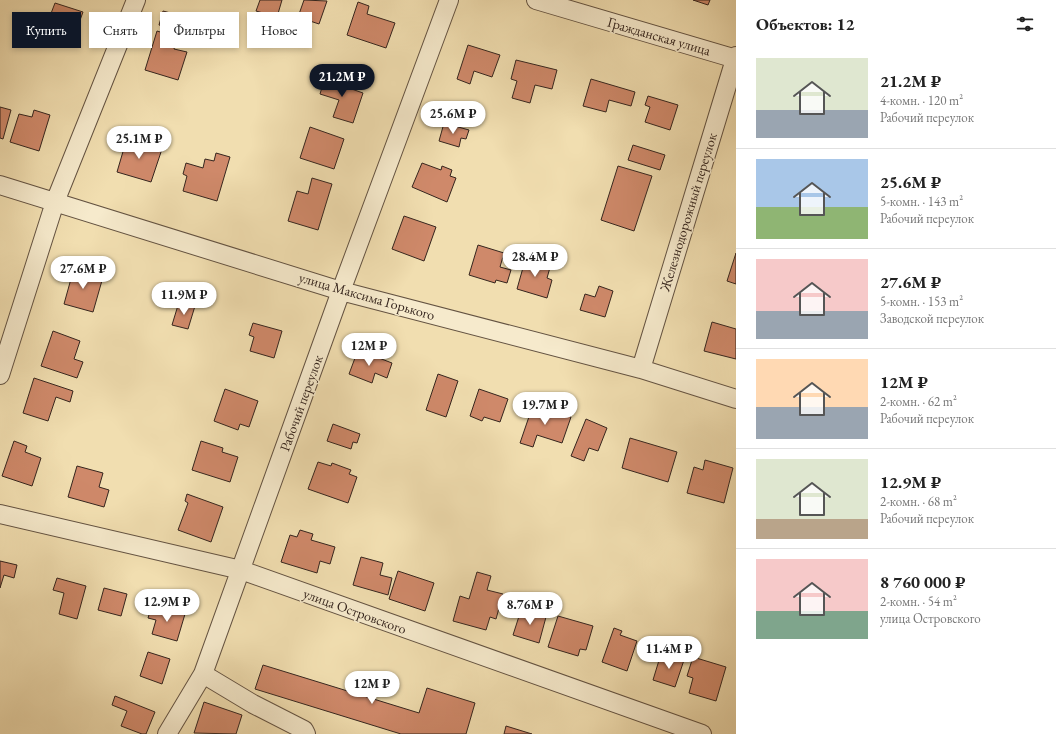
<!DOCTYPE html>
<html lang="ru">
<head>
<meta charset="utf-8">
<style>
  body { margin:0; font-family:"EB Garamond",serif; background:#f6f6f6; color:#222; height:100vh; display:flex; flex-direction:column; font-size:15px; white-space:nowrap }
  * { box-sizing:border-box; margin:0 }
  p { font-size:13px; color:#767676 }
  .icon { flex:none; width:22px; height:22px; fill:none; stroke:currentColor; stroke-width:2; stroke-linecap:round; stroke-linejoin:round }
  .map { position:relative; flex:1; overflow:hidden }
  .side { display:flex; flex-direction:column; background:#fff; width:320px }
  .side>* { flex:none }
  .banner { position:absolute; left:12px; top:12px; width:380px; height:36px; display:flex; gap:8px }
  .price { position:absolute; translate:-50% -34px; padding:0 9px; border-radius:14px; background:#fff; color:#222; font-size:13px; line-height:26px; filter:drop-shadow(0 1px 2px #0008) }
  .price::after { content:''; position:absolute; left:50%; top:24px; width:12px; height:9px; margin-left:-6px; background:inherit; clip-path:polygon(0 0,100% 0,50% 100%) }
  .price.active { background:#111827; color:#fff }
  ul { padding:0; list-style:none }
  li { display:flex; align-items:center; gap:12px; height:100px; padding:0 20px }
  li+li { border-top:1px solid #e0e0e0 }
  li span { display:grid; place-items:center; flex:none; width:112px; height:80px; border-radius:0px; color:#555 }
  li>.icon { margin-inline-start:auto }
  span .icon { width:48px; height:48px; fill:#fffc; stroke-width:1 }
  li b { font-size:17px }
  h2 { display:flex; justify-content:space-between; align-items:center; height:48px; padding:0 20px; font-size:17px }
  .tag { padding:0 14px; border-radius:0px; background:#fff; box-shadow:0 2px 6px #0003; font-size:14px; line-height:36px }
  .tag.active { background:#111827; color:#fff }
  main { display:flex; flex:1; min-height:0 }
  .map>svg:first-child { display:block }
  .building { fill:#cf896a; stroke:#35251e }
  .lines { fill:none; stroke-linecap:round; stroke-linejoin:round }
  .minor-casing { stroke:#645342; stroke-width:20 }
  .minor { stroke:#f6eacc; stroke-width:18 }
  .labels { text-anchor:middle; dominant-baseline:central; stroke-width:3; stroke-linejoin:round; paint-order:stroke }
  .street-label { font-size:14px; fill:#35251e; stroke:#f6eacc }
</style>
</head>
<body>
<main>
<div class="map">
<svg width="736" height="734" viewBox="0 0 736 734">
  <rect width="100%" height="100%" fill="#f1deb0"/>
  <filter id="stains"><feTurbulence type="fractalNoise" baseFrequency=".005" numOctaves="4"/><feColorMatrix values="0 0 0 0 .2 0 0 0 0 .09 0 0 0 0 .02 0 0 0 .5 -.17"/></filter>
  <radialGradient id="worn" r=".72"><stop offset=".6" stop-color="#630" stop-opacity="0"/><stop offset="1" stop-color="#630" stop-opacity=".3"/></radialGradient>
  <path class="building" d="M260 0H282L277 17 256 11Z
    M304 0 327 1 319 24 298 17Z
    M693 0H710L708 5Z
    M358 2 369 6 367 14 395 23 386 48 347 35Z
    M55 3 83 12 71 45 49 37 56 19 50 16Z
    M163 11 197 20 196 26 210 30 206 44 181 38 183 31 159 25Z
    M157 31 177 37 174 49 187 52 178 80 145 70Z
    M468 45 500 55 492 77 474 71 470 84 457 79Z
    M516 60 557 70 552 89 535 85 530 103 512 98 517 81 511 79Z
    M326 74 348 81 346 87 363 93 353 123 333 117 339 100 320 94Z
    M591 79 635 92 631 106 609 100 606 112 583 106Z
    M648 96 678 105 670 130 645 122 650 107 645 105Z
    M0 107 11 110 3 139 0 138Z
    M34 110 50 115 39 151 10 142 19 114 32 117Z
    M444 123 469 130 466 139 461 138 459 147 439 141Z
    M310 127 344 139 334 169 300 158Z
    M127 138 162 149 151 182 117 172Z
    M633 145 665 155 660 170 628 160Z
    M216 153 230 157 217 201 183 191 187 176 183 174 186 163 203 168 205 159 214 161Z
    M422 163 441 170 442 166 452 170 450 176 456 178 447 202 412 187Z
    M618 166 652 176 634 231 601 220Z
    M312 178 332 184 318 230 288 221 297 191 308 194Z
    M404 216 436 227 424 261 392 249Z
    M478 245 504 253 500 267 511 270 507 283 496 280 495 283 469 275Z
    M736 253V284L727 281Z
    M526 257 551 264 547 278 552 280 547 298 517 289Z
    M74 268 103 277 93 312 64 304Z
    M599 286 613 291 605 317 580 310 585 294 595 297Z
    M179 302 195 306 188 329 172 325Z
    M712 322 736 329V359L704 351Z
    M253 323 282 331 274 358 250 351 254 337 249 335Z
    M53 331 80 341 74 359 83 362 77 378 41 366Z
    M358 350 392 363 387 378 375 373 372 383 349 374Z
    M438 374 458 381 446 417 426 410Z
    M34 378 73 391 70 402 56 397 48 421 23 413Z
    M225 389 258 401 249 427 240 424 238 430 214 421Z
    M479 389 508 399 500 422 484 417 482 421 470 416Z
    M533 405 571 417 562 443 537 435 533 447 520 443Z
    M586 419 607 428 598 451 589 448 584 461 571 456Z
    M333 424 360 434 357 443 353 442 351 449 327 441Z
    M630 438 677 452 668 482 622 468Z
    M14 441 27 446 25 452 41 458 32 486 2 476Z
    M201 441 223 448 222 452 238 457 230 482 192 470Z
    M705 460 733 468 724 503 687 493 694 467 703 470Z
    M318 462 331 466 332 463 351 470 349 474 357 477 348 503 308 489Z
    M77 466 103 473 99 487 109 490 104 507 68 497Z
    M187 494 223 507 211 542 178 530 188 503 185 501Z
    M300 530 313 534 311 540 335 547 330 564 320 561 317 573 281 562 290 535 297 537Z
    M361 557 383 563 380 575 392 578 388 595 353 585Z
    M0 561 17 565 14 578 4 575 0 588Z
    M398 571 434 583 425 611 389 599Z
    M477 572 491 576 487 590 503 594 496 619 490 617 486 630 453 621 460 596 469 599Z
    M57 578 86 586 77 619 59 614 64 593 53 590Z
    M104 588 127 594 121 616 98 610Z
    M152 605 185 614 177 641 152 634 156 620 148 618Z
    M521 610 546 617 539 643 513 635Z
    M558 616 593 626 586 650 580 649 578 656 548 647Z
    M614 628 622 631 620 635 637 641 627 671 602 662Z
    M148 652 170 659 162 684 140 676Z
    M674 653 685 657 675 687 653 680 660 657 671 661Z
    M693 657 726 667 716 701 689 693 693 678 687 676Z
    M263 665 419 713 427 688 475 703 466 734H401L255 689Z
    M115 696 155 712 146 734H142L121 726 127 711 112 705Z
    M204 702 242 715 236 734 194 733Z
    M506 726 532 734H504Z"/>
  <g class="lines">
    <g class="minor-casing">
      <path id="minor" d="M536 0 736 59
        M0 185 341 291 641 369 736 399
        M641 369 736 56
        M0 375 55 202 136 0
        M0 514 241 570 702 734
        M203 674 253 704 304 730 306 734
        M167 734 203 674 341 291 449 0"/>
    </g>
    <use href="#minor" class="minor"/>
  </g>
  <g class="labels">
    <g class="street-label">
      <text transform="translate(659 36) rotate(16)">Гражданская улица</text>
      <text transform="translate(688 212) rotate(-73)">Железнодорожный переулок</text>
      <text transform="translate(367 296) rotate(16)">улица Максима Горького</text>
      <text transform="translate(301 403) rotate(-70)">Рабочий переулок</text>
      <text transform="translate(355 611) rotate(20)">улица Островского</text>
    </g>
  </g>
  <rect width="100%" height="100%" filter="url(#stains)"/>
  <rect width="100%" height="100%" fill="url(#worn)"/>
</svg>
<b class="price active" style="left:342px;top:98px">21.2M ₽</b>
<b class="price" style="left:453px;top:135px">25.6M ₽</b>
<b class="price" style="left:139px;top:160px">25.1M ₽</b>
<b class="price" style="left:535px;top:278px">28.4M ₽</b>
<b class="price" style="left:83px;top:290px">27.6M ₽</b>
<b class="price" style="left:184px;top:316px">11.9M ₽</b>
<b class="price" style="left:369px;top:367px">12M ₽</b>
<b class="price" style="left:545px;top:426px">19.7M ₽</b>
<b class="price" style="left:167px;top:623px">12.9M ₽</b>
<b class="price" style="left:530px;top:626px">8.76M ₽</b>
<b class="price" style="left:669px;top:670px">11.4M ₽</b>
<b class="price" style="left:372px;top:705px">12M ₽</b>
<div class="banner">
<a class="tag active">Купить</a>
<a class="tag">Снять</a>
<a class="tag">Фильтры</a>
<a class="tag">Новое</a>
</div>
</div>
<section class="side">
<h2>Объектов: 12<svg class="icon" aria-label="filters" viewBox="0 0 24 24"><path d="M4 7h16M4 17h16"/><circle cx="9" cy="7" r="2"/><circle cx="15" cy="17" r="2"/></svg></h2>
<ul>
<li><span style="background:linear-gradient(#dfe7d0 65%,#9aa5b1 0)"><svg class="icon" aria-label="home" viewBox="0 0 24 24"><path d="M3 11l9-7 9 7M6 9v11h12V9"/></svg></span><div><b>21.2M ₽</b><p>4-комн. · 120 m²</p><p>Рабочий переулок</p></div></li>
<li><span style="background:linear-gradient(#a9c7e8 60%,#8fb573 0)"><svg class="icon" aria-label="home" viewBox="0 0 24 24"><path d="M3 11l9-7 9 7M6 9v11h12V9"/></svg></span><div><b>25.6M ₽</b><p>5-комн. · 143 m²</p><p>Рабочий переулок</p></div></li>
<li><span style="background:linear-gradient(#f6c9c9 65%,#9aa5b1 0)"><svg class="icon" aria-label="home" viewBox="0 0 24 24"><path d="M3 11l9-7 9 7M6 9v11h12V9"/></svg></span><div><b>27.6M ₽</b><p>5-комн. · 153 m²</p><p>Заводской переулок</p></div></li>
<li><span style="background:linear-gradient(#ffd9b3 60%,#9aa5b1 0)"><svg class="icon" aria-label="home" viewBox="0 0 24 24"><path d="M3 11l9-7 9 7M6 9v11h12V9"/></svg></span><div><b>12M ₽</b><p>2-комн. · 62 m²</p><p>Рабочий переулок</p></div></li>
<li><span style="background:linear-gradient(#dfe7d0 75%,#b9a48a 0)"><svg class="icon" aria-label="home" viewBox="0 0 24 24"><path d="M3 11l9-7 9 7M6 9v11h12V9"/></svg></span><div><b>12.9M ₽</b><p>2-комн. · 68 m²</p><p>Рабочий переулок</p></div></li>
<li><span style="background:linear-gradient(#f6c9c9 65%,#7fa58c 0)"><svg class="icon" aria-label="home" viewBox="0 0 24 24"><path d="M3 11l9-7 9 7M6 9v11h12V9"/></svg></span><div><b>8 760 000 ₽</b><p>2-комн. · 54 m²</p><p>улица Островского</p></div></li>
</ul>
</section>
</main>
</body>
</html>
